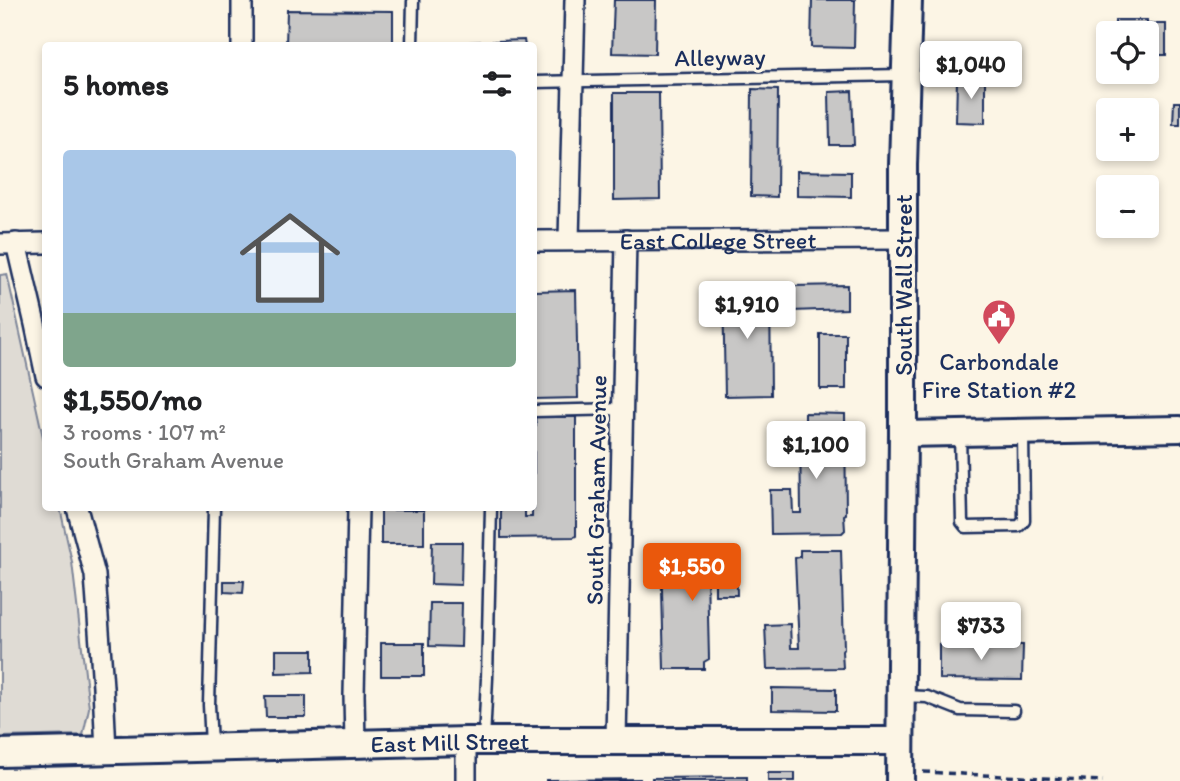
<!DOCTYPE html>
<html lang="en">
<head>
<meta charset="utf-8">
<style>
  body { margin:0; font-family:Itim,sans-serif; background:#f2f2f2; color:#202124; height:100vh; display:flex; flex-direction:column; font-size:26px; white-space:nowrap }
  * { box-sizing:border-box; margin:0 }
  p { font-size:23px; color:#757577 }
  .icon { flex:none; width:38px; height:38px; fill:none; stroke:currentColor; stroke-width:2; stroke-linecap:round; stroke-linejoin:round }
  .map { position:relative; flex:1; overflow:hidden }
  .details { position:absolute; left:42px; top:42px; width:495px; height:469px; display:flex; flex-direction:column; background:#fff; border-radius:7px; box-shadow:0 4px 10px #0003 }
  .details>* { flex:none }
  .fabs { position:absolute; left:1096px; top:21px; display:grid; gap:14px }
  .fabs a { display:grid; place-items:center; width:63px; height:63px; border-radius:7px; background:#fff; box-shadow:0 4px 10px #0003; font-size:35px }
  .price { position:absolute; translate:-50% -60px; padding:0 16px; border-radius:7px; background:#fff; color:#222; font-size:23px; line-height:46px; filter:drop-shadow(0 2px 4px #0008) }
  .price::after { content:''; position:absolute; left:50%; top:42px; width:21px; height:16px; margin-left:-10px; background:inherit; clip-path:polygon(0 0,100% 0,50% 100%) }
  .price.current { background:#ea580c; color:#fff }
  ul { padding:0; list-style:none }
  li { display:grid; align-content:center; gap:14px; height:371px; padding:0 21px }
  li+li { border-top:2px solid #e0e0e0 }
  li span { display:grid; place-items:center; height:217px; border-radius:7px; color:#555 }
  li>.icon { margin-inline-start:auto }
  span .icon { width:126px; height:126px; fill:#fffc; stroke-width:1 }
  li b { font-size:30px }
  h2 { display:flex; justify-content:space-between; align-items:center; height:84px; padding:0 21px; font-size:30px }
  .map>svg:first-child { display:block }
  .green { fill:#dfdbd4; stroke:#7d8599; stroke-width:2 }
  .building { fill:#c8c7c6; stroke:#1b2f5e; stroke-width:2 }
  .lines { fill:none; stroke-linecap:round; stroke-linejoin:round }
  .service-casing { stroke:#1b2f5e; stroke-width:15 }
  .minor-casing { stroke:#1b2f5e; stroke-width:24 }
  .tertiary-casing { stroke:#1b2f5e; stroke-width:30 }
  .secondary-casing { stroke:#1b2f5e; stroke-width:32 }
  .path { stroke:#1b2f5e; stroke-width:3.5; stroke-dasharray:7 5; stroke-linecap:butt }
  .service { stroke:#fcf5e5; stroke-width:10 }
  .minor { stroke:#fcf5e5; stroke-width:19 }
  .tertiary { stroke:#fcf5e5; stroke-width:24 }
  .secondary { stroke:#fcf5e5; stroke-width:26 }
  .labels { text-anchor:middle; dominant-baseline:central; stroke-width:6; stroke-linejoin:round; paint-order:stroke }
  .street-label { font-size:24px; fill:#1b2f5e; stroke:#fcf5e5 }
  .poi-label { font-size:24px; fill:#1b2f5e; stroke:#fcf5e5 }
</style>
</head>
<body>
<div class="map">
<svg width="1180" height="781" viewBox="0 0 1180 781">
  <rect width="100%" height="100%" fill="#fcf5e5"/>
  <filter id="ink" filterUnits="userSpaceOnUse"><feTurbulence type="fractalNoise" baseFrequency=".0143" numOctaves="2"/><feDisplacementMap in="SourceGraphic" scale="14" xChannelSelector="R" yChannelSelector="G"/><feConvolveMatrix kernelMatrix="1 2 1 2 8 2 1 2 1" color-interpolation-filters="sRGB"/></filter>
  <g filter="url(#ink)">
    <path class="green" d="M7 274 45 446 46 508H60L72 562 89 708 83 735 0 737V275Z"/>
    <path class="building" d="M614 0H656L655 54 612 53Z
      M812 0H855L854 48 811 47Z
      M287 10 393 11V46H286Z
      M1115 20H1147V24H1166V55H1146V33H1115Z
      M524 40 525 46H470L469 42Z
      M957 79H985V123L956 122Z
      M752 89 778 90 777 197 751 196Z
      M852 91 854 145H830L829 92Z
      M614 93H659L660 199 614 200Z
      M1174 102H1180V124H1173Z
      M797 171 851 172V197L797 196Z
      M847 285V309L792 311V286Z
      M770 286 771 395 725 396 723 287Z
      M576 290 578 398 534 399V291Z
      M820 334H846V389H820Z
      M805 413 845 414 846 514 844 515 845 530 842 533 771 534 770 490H792L793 513H801L800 424H805Z
      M535 417H576V536L574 537 501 538V508H525V517H532V508H534V426H536Z
      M381 510H424V544H381Z
      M432 542H462L461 585 431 584Z
      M800 550H841L844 648 842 651 843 668 767 669 765 625 790 624 791 648H799L795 558 800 557Z
      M661 551H736L737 595H715V572H707L709 659 704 662V669H664Z
      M224 581H244L243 593 224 592Z
      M430 603H462L461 647 429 646Z
      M381 643H424V676H381Z
      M939 644 1023 645 1022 680 939 679Z
      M276 650H313V672L276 673Z
      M772 688 836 689V711L772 710Z
      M265 696H306V717H266Z
      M768 773H795V781H768Z
      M747 777V781H652V778Z
      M640 779V781H546V780Z"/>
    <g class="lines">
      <g class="service-casing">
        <path id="service" d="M412 46 413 0
          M534 82 904 75
          M534 411 623 409
          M960 434 962 522 966 527 1019 526 1024 521 1023 432
          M901 696 927 697 960 710 1014 711
          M484 740 487 678 491 508
          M211 745 209 705 214 508"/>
      </g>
      <g class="minor-casing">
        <g id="minor">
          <path d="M242 46V0"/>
          <path d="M569 240 575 0"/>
          <path id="s1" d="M534 241 903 239"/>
          <path d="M16 243 35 324 46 376"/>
          <path d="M0 244 46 243"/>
          <path d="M77 508 95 575 103 687 106 751"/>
          <path d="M616 740 626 240"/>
          <path d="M355 744 354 695 358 508"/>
          <path d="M466 781V741"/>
        </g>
      </g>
      <g class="tertiary-casing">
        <path id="tertiary" d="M903 434 1180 429"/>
      </g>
      <g class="secondary-casing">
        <g id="secondary">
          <path id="s2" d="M0 753 466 741H900"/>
          <path d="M900 781 903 434V165L908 0"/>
        </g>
      </g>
      <path class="path" d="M923 772 1103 781"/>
      <use href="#service" class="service"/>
      <use href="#minor" class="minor"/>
      <use href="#tertiary" class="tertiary"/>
      <use href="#secondary" class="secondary"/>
    </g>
  </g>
  <defs>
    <g id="civic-pin" transform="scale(1.75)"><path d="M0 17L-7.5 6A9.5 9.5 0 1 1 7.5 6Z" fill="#d1495b" stroke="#fcf5e5"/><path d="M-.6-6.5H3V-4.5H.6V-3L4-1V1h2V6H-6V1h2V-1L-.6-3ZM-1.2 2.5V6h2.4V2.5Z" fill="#fff"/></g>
  </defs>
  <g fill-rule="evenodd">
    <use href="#civic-pin" x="999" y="316"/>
  </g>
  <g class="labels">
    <g class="street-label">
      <text transform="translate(720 57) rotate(-1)">Alleyway</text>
      <text stroke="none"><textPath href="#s1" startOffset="184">East College Street</textPath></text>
      <text transform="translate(903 285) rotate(-90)">South Wall Street</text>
      <text transform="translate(596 490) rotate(-89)">South Graham Avenue</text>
      <text stroke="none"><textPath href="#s2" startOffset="450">East Mill Street</textPath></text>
    </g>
    <g class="poi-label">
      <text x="999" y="361">Carbondale<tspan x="999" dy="28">Fire Station #2</tspan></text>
    </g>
  </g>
</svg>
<div class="fabs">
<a><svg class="icon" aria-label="locate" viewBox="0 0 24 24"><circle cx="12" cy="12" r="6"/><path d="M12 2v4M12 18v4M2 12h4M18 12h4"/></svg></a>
<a>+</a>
<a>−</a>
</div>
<b class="price" style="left:971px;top:101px">$1,040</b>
<b class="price" style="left:747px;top:341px">$1,910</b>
<b class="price" style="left:816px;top:481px">$1,100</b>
<b class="price current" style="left:692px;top:603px">$1,550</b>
<b class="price" style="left:981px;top:662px">$733</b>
<section class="details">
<h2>5 homes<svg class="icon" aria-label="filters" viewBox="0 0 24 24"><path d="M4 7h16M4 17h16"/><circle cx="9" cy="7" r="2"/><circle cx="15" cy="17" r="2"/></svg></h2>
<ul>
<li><span style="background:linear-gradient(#a9c7e8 75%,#7fa58c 0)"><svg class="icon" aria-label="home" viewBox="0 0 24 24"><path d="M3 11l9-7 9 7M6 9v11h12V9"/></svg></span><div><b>$1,550/mo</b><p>3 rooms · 107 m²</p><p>South Graham Avenue</p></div></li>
</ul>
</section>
</div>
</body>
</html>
